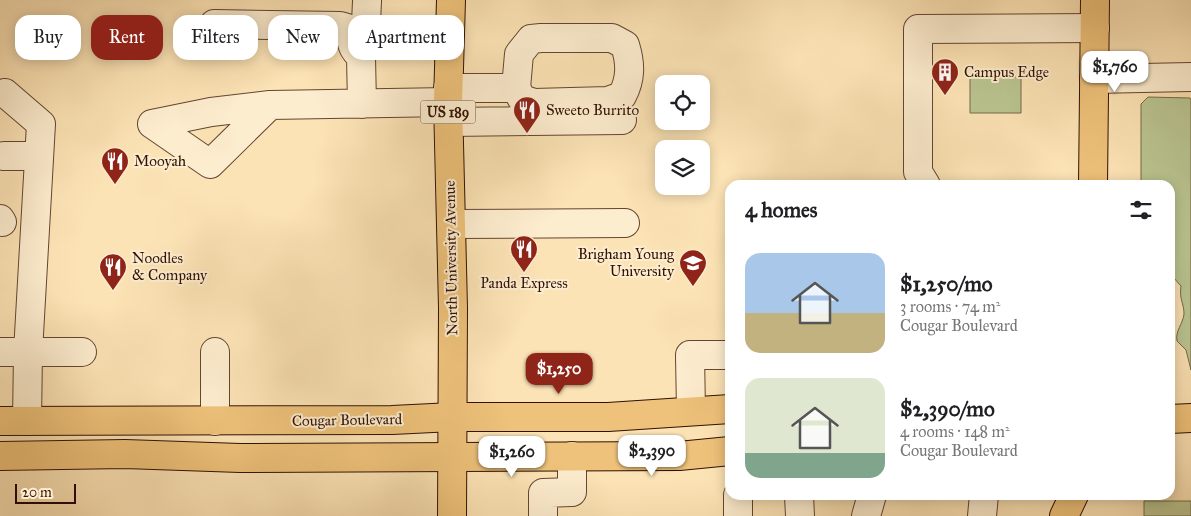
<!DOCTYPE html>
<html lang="en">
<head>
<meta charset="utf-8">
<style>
  body { margin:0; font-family:"IM FELL Great Primer",serif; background:#f6f6f6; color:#202124; height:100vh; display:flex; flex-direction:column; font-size:19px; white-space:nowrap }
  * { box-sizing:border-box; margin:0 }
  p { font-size:16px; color:#757577 }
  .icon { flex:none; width:28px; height:28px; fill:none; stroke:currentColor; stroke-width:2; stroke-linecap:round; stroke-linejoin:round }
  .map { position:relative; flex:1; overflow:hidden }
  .panel { position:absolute; left:725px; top:180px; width:450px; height:320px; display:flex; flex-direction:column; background:#fff; border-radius:15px; box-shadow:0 2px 12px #0003 }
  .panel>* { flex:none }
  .banner { position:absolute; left:15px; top:15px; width:475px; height:45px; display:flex; gap:10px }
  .tools { position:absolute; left:655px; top:75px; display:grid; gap:10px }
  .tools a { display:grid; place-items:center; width:55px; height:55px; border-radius:10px; background:#fff; box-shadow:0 2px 12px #0003; font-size:25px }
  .scale { position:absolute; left:15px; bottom:12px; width:61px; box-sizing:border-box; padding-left:5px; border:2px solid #301004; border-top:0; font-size:14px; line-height:18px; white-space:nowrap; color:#301004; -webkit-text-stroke:4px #fdedcf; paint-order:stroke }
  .price { position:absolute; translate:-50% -42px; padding:0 11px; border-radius:10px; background:#fff; color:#222; font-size:16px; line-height:32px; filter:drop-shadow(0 1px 2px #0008) }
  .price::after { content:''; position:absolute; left:50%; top:30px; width:15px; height:11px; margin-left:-8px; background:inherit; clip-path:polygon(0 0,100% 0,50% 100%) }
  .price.selected { background:#8f2418; color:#fff }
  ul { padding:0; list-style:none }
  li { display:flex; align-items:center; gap:15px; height:125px; padding:0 20px }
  li span { display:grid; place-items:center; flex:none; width:140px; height:100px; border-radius:15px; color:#555 }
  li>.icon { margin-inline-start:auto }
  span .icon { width:60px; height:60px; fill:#fffc; stroke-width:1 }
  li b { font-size:21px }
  h2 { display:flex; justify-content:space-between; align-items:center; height:60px; padding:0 20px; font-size:21px }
  .tag { padding:0 18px; border-radius:15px; background:#fff; box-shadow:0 2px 12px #0003; font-size:18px; line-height:45px }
  .tag.selected { background:#8f2418; color:#fff }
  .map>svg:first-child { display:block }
  .green { fill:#bac591; stroke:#756a4a }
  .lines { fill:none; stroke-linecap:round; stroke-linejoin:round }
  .minor-casing { stroke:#634530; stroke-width:30 }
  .major-casing { stroke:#301004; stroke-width:30 }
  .highway-casing { stroke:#301004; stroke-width:30 }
  .minor { stroke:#fdedcf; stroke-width:28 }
  .major { stroke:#eec27a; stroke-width:28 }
  .highway { stroke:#eec27a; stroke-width:28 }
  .labels { text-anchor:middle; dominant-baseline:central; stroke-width:4; stroke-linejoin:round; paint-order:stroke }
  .shield { fill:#fdedcf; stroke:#6e5241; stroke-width:1 }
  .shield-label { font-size:14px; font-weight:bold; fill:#301004 }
  .poi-label { font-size:15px; fill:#301004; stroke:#fdedcf; text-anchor:start }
  .street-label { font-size:15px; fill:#301004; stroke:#fdedcf }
</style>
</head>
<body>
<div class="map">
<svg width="1191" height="516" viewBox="0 0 1191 516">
  <rect width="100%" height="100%" fill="#fce3b5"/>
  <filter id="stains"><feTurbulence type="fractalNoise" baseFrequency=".004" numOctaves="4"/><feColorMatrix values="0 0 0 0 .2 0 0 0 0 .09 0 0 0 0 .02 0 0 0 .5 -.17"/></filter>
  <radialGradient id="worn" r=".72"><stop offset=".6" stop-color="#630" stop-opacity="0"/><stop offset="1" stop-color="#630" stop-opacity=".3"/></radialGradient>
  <path class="green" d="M970 77H1021V113H970Z
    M1148 97 1190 98 1191 100V370L1186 350 1177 341C1175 331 1183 324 1184 314 1184 303 1179 300 1181 286L1173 277 1170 276V185H1141V104Z
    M1144 501H1191V516H1144Z"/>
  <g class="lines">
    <g class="minor-casing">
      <path id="minor" d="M214 24 340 26 347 28C354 42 348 44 361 57
        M541 38H612L625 45C631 64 631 79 622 96L608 101 534 103 522 99 516 88 519 54 531 39Z
        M1094 79 1191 77
        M448 88H516
        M5 93 41 124 28 352 27 421
        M362 104 361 57 365 46 367 1
        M449 122 622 120
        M152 124 211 112 270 105 448 102
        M152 124 210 164 270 105
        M4 156H39
        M926 185 918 172V29L1095 28
        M0 219 2 222
        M451 224 625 223
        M0 352H82
        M215 352V421
        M691 411 690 355H730
        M799 495 800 516
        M543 516V493L572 492V456
        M738 516V495
        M866 516 872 495
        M982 516 984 495"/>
    </g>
    <g class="major-casing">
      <path id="major" d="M1093 185 1095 0
        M1170 419 1191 418
        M0 421 392 420 453 417H608L730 409
        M0 456 125 454 240 458 679 456 730 451
        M1064 516 1074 495"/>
    </g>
    <g class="highway-casing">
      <path id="highway" d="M451 0 448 102 453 308 452 516"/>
    </g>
    <use href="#minor" class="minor"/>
    <use href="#major" class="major"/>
    <use href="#highway" class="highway"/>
  </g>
  <defs>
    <g id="building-pin" transform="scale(1.4375)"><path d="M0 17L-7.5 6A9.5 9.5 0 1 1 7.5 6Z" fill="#8f2418" stroke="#fdedcf"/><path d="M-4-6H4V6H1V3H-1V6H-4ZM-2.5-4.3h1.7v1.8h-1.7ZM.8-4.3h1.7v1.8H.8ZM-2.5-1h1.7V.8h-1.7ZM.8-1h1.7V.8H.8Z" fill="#fff"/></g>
    <g id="restaurant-pin" transform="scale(1.4375)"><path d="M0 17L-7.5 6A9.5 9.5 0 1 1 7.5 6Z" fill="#8f2418" stroke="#fdedcf"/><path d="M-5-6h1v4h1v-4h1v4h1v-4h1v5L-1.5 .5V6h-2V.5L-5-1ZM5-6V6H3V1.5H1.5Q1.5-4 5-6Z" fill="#fff"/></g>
    <g id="university-pin" transform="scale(1.4375)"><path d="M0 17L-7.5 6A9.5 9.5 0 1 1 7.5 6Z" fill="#8f2418" stroke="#fdedcf"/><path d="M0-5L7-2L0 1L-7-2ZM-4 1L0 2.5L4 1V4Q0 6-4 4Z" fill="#fff"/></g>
  </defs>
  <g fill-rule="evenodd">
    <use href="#building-pin" x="945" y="72"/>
    <use href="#restaurant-pin" x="527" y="110"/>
    <use href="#restaurant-pin" x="115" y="161"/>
    <use href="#restaurant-pin" x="524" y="249"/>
    <use href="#university-pin" x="693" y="263"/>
    <use href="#restaurant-pin" x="113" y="267"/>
  </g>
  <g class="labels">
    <rect class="shield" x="420.5" y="100.5" width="55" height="23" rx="4"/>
    <g class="shield-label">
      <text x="448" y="112">US 189</text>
    </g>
    <g class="poi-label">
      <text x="964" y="72">Campus Edge</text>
      <text x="546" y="110">Sweeto Burrito</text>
      <text x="134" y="161">Mooyah</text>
      <text x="674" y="254" text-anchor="end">Brigham Young<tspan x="674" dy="17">University</tspan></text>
      <text x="132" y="258">Noodles<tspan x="132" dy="17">&amp; Company</tspan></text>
      <text x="524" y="283" text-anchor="middle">Panda Express</text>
    </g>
    <g class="street-label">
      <text transform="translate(451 258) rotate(-91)">North University Avenue</text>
      <text transform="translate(347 420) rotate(-1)">Cougar Boulevard</text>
    </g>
  </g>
  <rect width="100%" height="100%" filter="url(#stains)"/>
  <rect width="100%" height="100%" fill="url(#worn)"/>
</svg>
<div class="tools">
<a><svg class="icon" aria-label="locate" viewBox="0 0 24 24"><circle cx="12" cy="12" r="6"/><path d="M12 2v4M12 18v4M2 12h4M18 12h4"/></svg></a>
<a><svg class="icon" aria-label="layers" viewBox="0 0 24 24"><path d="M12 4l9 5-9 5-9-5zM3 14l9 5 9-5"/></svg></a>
</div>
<div class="scale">20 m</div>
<b class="price" style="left:1115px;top:93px">$1,760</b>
<b class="price selected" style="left:559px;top:395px">$1,250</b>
<b class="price" style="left:652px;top:477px">$2,390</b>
<b class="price" style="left:512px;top:478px">$1,260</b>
<div class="banner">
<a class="tag">Buy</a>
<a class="tag selected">Rent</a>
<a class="tag">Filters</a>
<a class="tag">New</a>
<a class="tag">Apartment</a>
</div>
<section class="panel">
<h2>4 homes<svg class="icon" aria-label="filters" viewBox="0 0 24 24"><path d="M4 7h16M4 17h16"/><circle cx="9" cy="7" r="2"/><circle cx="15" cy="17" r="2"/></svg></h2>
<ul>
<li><span style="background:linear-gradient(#a9c7e8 60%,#c2b280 0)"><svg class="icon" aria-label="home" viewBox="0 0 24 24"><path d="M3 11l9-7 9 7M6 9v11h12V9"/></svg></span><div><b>$1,250/mo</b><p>3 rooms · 74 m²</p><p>Cougar Boulevard</p></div></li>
<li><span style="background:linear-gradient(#dfe7d0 75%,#7fa58c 0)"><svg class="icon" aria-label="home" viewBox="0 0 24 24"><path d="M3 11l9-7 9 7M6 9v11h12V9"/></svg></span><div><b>$2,390/mo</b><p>4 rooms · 148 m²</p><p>Cougar Boulevard</p></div></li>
</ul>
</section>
</div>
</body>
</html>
